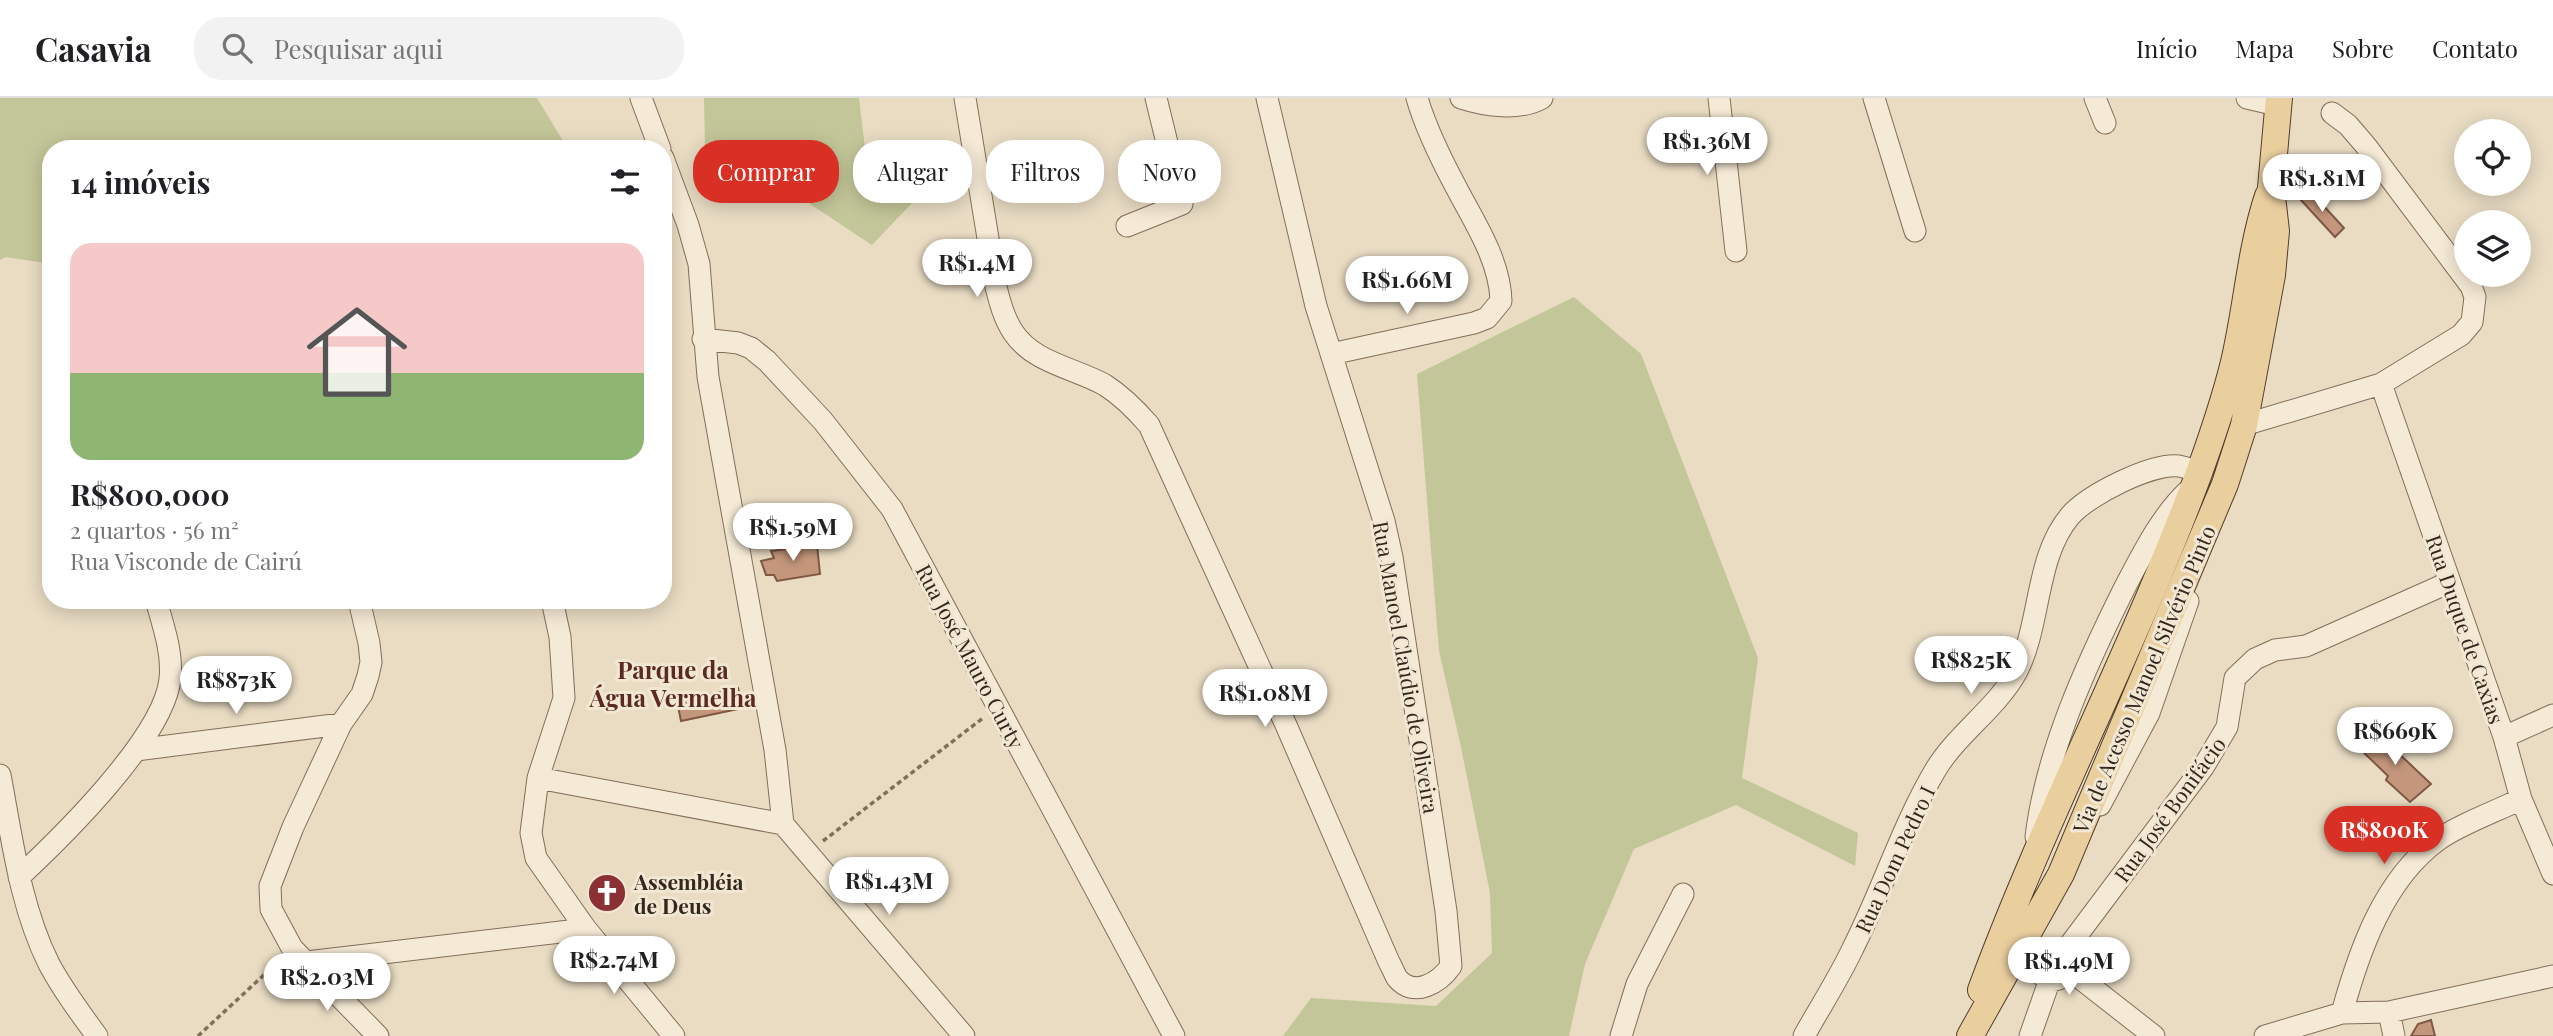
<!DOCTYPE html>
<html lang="pt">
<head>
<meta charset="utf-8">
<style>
  body { margin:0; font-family:"Playfair Display",serif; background:#f2f2f2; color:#202124; height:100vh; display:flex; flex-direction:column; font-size:26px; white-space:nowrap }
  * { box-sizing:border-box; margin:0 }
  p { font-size:23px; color:#757577 }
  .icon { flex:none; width:38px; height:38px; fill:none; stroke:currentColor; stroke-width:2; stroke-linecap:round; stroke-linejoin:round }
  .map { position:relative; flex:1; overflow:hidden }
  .details { position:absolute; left:42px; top:42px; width:630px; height:469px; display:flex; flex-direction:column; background:#fff; border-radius:28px; box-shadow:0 4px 18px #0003 }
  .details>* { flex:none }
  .top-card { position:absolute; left:693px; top:42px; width:665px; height:63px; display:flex; gap:14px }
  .buttons { position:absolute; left:2454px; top:21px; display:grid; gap:14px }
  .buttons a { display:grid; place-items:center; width:77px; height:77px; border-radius:50%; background:#fff; box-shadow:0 4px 18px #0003; font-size:35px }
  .price { position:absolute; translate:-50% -60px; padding:0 16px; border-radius:24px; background:#fff; color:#222; font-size:23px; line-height:46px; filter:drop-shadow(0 2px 4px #0008) }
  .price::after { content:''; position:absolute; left:50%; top:42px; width:21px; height:16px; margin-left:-10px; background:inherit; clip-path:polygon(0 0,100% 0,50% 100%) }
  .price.on { background:#d93025; color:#fff }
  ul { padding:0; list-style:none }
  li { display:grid; align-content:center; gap:14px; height:371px; padding:0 28px }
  li span { display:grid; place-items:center; height:217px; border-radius:21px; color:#555 }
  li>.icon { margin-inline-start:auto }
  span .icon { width:126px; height:126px; fill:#fffc; stroke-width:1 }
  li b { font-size:30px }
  h2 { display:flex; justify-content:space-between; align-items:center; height:84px; padding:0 28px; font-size:30px }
  .chip { padding:0 24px; border-radius:28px; background:#fff; box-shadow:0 4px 18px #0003; font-size:24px; line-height:63px }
  .chip.on { background:#d93025; color:#fff }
  header { display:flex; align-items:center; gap:42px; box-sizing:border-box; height:98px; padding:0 35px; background:#fff; border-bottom:2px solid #e0e0e0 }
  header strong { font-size:33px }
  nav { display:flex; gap:38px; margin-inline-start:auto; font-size:24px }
  .search { width:490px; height:63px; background:#f2f2f2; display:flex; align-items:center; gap:18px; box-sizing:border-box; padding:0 24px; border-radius:28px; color:#757577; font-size:26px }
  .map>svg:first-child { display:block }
  .green { fill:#c3c698 }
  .building { fill:#c4977c; stroke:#7e5844; stroke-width:2 }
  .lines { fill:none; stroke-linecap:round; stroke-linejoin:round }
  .minor-casing { stroke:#826e5b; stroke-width:23 }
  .major-casing { stroke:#503d2f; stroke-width:28 }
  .path { stroke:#826e5b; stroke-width:3.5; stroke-dasharray:5 3.5; stroke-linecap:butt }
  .minor { stroke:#f5ead5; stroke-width:21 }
  .major { stroke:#e9ce9e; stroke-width:26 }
  .labels { text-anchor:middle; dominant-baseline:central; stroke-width:6; stroke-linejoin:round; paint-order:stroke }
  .street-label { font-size:21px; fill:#33271e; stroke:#f2e7d2 }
  .poi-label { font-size:21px; font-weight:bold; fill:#33271e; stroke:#f2e7d2; text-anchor:start }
  .quarter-label { font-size:24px; font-weight:bold; fill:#5b2b22; stroke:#f2e7d2 }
</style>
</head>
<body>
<header>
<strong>Casavia</strong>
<div class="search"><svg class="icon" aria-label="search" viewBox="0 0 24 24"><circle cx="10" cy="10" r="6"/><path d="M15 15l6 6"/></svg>Pesquisar aqui</div>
<nav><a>Início</a><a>Mapa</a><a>Sobre</a><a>Contato</a></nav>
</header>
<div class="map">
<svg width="2553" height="938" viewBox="0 0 2553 938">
  <rect width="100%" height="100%" fill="#e9dcc3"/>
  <path class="green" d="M0 0H537L568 51H51V166L6 159 0 162Z
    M704 0H859L865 50 918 46 936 80 872 147 792 94 706 100Z
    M1574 199 1641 256 1758 560 1742 680 1858 735 1855 768 1736 707 1634 751 1585 866 1569 938H1283L1311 900 1436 908 1492 855 1490 795 1461 649 1439 553 1417 276Z"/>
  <path class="building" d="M2309 92 2344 130 2335 139 2300 101Z
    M817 447 820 476 777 483 774 477H766L761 463 774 460 771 453Z
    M738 590 743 610 681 623 677 603Z
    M2375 633 2431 686 2410 704 2386 682 2388 678 2358 649Z
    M2431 922 2435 938H2411L2418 926Z"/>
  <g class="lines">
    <g class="minor-casing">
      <path id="minor" d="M641 0 660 51
        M965 0 996 189C1000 205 1004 220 1013 234 1033 265 1075 270 1105 287 1122 298 1136 312 1149 327L1286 627 1389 864C1392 869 1394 875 1397 880 1414 901 1440 884 1451 868L1446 813 1392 459 1384 423 1316 208 1267 0
        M1461 0C1486 8 1519 13 1542 0
        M1719 0 1736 153
        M1874 0 1915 133
        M2095 0 2105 25
        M2247 0 2277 7
        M663 60 688 127 699 166 708 279 775 652 783 726 964 938
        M1127 128 1182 106 1156 0
        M703 241 738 245 751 250 767 263 823 323 892 411 1174 938
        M1331 256 1474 225 1487 220 1501 203C1500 162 1474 124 1456 89 1441 61 1426 31 1417 0
        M2381 286 2504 639 2521 701 2553 776
        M2244 327 2381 286 2461 237 2472 224 2475 199 2471 188 2366 48 2348 27 2332 15
        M359 502 369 545 371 564 368 578 362 596 341 626 293 729 270 788 271 811 292 850 378 938
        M552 502 560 539 564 600 538 680 531 735 536 760 586 831 674 938
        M2504 639 2553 617
        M136 652 341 626
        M0 677C12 740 20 808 49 866 63 892 80 915 97 938
        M538 680 783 726
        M2100 707 2149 615 2188 503
        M2036 739C2046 654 2087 565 2125 489 2143 455 2161 418 2189 392
        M19 779C62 739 164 639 170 581 173 555 163 527 156 502
        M2038 867a15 15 0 1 1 30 0a15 15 0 1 1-30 0Z
        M2063 856 2204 668 2227 629 2235 580 2255 561 2275 552 2306 548 2450 484
        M307 864 586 831
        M2067 870 2154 938
        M2389 914 2394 938
        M2342 915C2359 853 2384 781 2438 742 2458 727 2497 713 2521 701
        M1621 938 1637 886 1683 796
        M1804 938C1820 909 1839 880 1853 850 1883 791 1902 728 1936 671 1958 635 1997 610 2017 573 2041 527 2035 459 2070 418 2088 397 2151 365 2179 368 2185 369 2193 372 2199 374
        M2030 938 2050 881
        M2265 938 2342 915 2389 914 2553 878"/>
    </g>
    <g class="major-casing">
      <path id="major" d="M1981 892C2046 716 2134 550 2199 375 2212 339 2225 301 2234 264 2247 209 2250 152 2268 98
        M1970 938 2061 776 2225 386 2244 327 2272 177 2276 133 2271 90 2279 0"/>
    </g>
    <path class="path" d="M823 743 983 620
      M198 938 279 863"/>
    <use href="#minor" class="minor"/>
    <use href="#major" class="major"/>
  </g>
  <defs>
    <g id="church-disc" transform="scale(2.0125)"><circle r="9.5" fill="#8b3136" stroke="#f2e7d2"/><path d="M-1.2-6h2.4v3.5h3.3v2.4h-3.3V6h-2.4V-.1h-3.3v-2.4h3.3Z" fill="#fff"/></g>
  </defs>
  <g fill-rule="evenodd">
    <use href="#church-disc" x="607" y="795"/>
  </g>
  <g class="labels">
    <g class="street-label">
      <text transform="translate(2466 531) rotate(71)">Rua Duque de Caxias</text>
      <text transform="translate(971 558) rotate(62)">Rua José Mauro Curty</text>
      <text transform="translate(1407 569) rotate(80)">Rua Manoel Claúdio de Oliveira</text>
      <text transform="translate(2143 581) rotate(-67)">Via de Acesso Manoel Silvério Pinto</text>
      <text transform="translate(2169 711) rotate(-54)">Rua José Bonifácio</text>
      <text transform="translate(1894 761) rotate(-65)">Rua Dom Pedro I</text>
    </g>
    <g class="poi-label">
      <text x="634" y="783">Assembléia<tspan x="634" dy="24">de Deus</tspan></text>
    </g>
    <g class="quarter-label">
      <text x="673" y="571">Parque da<tspan x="673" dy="28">Água Vermelha</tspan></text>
    </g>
  </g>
</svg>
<div class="buttons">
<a><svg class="icon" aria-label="locate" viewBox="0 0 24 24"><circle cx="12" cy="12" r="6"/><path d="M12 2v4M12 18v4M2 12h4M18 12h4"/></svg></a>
<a><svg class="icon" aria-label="layers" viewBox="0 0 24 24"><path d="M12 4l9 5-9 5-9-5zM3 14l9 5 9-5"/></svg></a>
</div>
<b class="price" style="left:1707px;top:79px">R$1.36M</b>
<b class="price" style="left:2322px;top:116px">R$1.81M</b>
<b class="price" style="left:977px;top:201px">R$1.4M</b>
<b class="price" style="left:1407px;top:218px">R$1.66M</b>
<b class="price" style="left:793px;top:465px">R$1.59M</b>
<b class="price" style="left:1971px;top:598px">R$825K</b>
<b class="price" style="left:236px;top:618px">R$873K</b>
<b class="price" style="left:1265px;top:631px">R$1.08M</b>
<b class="price" style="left:2395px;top:669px">R$669K</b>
<b class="price on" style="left:2384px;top:768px">R$800K</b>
<b class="price" style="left:889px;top:819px">R$1.43M</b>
<b class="price" style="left:614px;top:898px">R$2.74M</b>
<b class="price" style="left:2069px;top:899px">R$1.49M</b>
<b class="price" style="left:327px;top:915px">R$2.03M</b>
<div class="top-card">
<a class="chip on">Comprar</a>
<a class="chip">Alugar</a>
<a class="chip">Filtros</a>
<a class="chip">Novo</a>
</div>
<section class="details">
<h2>14 imóveis<svg class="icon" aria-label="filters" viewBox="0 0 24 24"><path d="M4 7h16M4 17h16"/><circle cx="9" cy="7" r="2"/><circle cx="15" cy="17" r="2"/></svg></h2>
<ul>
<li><span style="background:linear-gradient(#f6c9c9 60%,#8fb573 0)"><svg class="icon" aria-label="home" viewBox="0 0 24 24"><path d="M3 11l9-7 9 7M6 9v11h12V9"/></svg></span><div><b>R$800,000</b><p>2 quartos · 56 m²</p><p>Rua Visconde de Cairú</p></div></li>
</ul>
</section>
</div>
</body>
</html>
